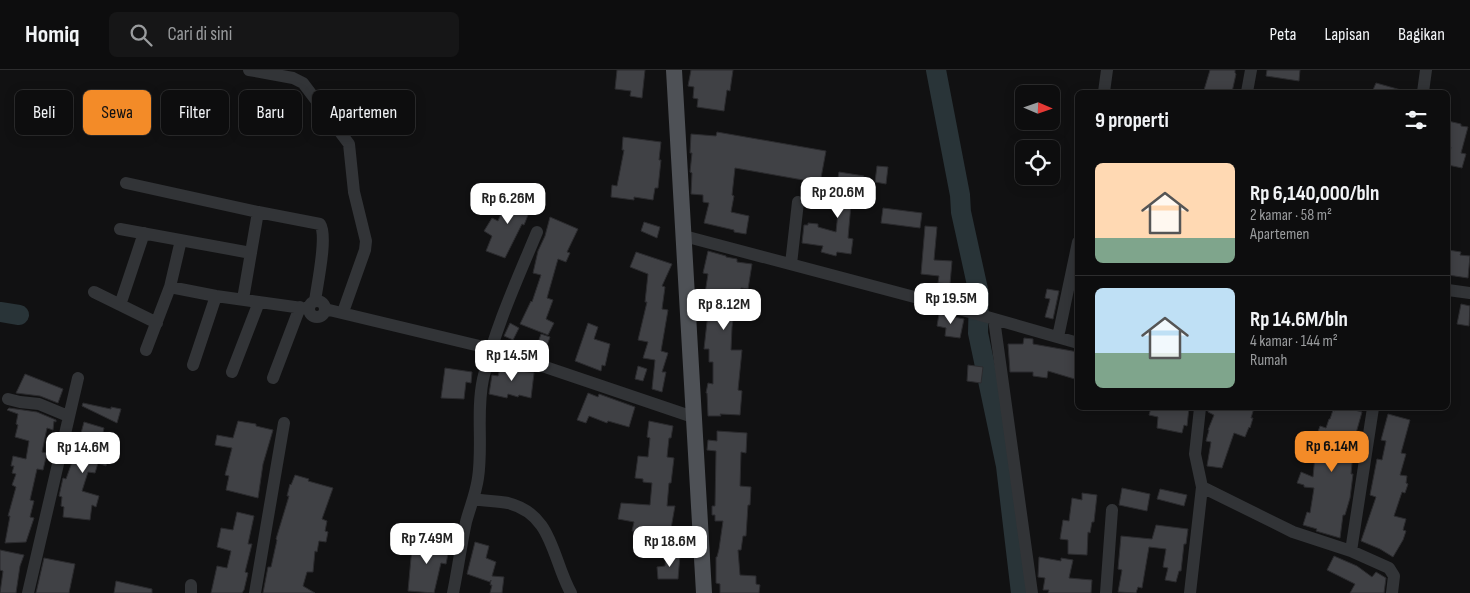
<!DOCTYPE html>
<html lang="id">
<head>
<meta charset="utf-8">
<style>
  body { margin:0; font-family:"Sofia Sans Condensed",sans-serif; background:#161617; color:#f1f3f6; height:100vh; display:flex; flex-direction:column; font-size:19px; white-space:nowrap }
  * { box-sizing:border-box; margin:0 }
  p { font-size:16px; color:#9a9c9e }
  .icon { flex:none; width:28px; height:28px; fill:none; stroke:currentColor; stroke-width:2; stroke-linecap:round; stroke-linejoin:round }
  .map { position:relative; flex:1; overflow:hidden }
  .drawer { position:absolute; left:1075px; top:20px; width:375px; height:320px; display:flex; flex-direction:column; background:#0d0d0e; border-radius:8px; box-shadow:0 2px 12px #0003,0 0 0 1px #2d2d2e }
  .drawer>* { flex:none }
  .hud { position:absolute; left:15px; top:20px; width:475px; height:45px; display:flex; gap:10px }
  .needle { width:32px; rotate:92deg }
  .tools { position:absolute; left:1015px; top:15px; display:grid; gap:10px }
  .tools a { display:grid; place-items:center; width:45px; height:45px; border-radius:8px; background:#0d0d0e; box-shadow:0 2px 12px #0003,0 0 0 1px #2d2d2e; font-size:25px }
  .price { position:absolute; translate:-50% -42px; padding:0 11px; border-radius:10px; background:#fff; color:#222; font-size:16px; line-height:32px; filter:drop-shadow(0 1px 2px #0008) }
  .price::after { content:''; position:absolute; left:50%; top:30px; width:15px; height:11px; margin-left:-8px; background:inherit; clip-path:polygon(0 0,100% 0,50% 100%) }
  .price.selected { background:#f38b28; color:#111 }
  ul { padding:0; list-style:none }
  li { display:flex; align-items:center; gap:15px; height:125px; padding:0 20px }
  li+li { border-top:1px solid #2d2d2e }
  li span { display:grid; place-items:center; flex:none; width:140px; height:100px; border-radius:8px; color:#555 }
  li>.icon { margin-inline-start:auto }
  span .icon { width:60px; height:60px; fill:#fffc; stroke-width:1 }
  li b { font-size:21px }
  h2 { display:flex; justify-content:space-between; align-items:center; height:60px; padding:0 20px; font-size:21px }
  .pill { padding:0 18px; border-radius:8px; background:#0d0d0e; box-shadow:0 2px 12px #0003,0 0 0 1px #2d2d2e; font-size:18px; line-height:45px }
  .pill.selected { background:#f38b28; color:#111 }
  header { display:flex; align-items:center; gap:30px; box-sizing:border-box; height:70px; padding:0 25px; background:#0d0d0e; border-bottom:1px solid #2d2d2e }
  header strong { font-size:24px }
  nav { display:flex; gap:28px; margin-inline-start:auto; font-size:18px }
  .search { width:350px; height:45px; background:#161617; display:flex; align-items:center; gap:12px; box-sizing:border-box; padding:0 18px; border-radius:8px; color:#9a9c9e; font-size:19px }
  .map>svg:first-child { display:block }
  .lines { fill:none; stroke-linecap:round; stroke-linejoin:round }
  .river { stroke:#293438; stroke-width:20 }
  .building { fill:#404145; stroke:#2b2b2e }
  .minor { stroke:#323437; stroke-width:12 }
  .major { stroke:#4e5156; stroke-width:16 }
</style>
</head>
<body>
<header>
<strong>Homiq</strong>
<div class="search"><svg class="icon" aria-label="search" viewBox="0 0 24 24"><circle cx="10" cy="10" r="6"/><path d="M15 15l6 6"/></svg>Cari di sini</div>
<nav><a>Peta</a><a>Lapisan</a><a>Bagikan</a></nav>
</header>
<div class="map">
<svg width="1470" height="523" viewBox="0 0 1470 523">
  <rect width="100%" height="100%" fill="#111112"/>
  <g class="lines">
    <path class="river" d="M936 0 960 125 961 142 979 224 978 263 1006 396 1021 523
      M0 242 19 245"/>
  </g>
  <path class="building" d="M617 0H645L642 28 630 26 631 21 615 19Z
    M691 0H733L730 21 727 20 724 41 697 37 698 29 693 28 694 17 688 16Z
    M1210 0H1235V3L1236 4 1232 22 1214 21V22L1204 20Z
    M1267 0H1300L1299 11 1266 6Z
    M1376 13 1401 20V22H1372Z
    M1448 51 1461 54V56L1468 57 1461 83 1466 84 1462 98 1448 95 1451 77 1448 76Z
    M717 62 826 81 820 113 735 98 732 125 734 126 731 142 749 146 746 164 734 162V160L704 153 709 133 703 132V125L691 124 692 103 690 102 692 83H690L691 64 716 66Z
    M623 67 661 72 659 90H661L658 118H655L653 130 634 127V130L611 127 612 115 617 116 624 80H622Z
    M877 96 888 97 886 114 875 112Z
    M839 102 864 106 858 135 851 134 848 168 853 169 851 184 837 182 836 186 821 182 823 176 802 173 804 155H808V153L818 154V157L836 162 841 114H837Z
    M515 122 534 130 524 155 522 154 505 188 486 181 492 166 484 161 492 148 498 151 504 136 508 138Z
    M883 138 922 143 920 158 881 153Z
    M550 147 578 159 567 182 570 183 566 192 558 189 547 228 553 230 546 249 554 253 548 265 520 254 531 231 532 232 541 205 533 203 538 181 545 166Z
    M644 152 660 157 657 168 641 161Z
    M925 156 937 157 934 190 952 191 950 214 938 213 939 206 921 204Z
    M1448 180 1461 182 1460 185 1470 186 1468 208 1448 205Z
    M708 181 726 186V187L737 189V192L752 194 748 219 741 218 740 236 735 235 732 257 731 280H742L738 320 742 321 740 345 720 344 721 346H708L707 323H706L708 313 713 314V292H709V279H704L708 243H705L706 230H704L708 204 703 203Z
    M636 182 672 194 662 216 665 217 662 239 668 240 661 281 668 283 662 302H666L662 322 652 319 655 290 643 288 648 272 638 270 647 232H645L648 204 630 197Z
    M1047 219 1059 221 1053 249 1045 247 1050 229 1045 228Z
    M1461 234 1470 236 1469 256 1457 254Z
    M939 244 964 249 960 268 945 266 946 258 937 256Z
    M510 253 519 258 513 270 504 266Z
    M588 253 598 257 594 269 610 274 605 296 602 295 601 301 575 291Z
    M541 264 550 267 544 284 535 281Z
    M1024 268 1033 269V274L1078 282V310L1048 301 1047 308 1033 306V302H1010L1008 274H1023Z
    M502 291 517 296 515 300 534 303 531 328 519 325 518 327 508 324 507 328 489 324 492 305 498 306Z
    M968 295 983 297 981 313 967 311Z
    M638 296 647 299 643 311 635 309Z
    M445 298 472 302 471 313 466 312 464 329 441 328Z
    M25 304 63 319 58 333 40 326 16 323Z
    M588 323 598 327 599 324 635 337 629 357 608 351 607 353 589 346 586 353 577 350Z
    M83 333 111 339V337L121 339 117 353 82 336Z
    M9 338 37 342 56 350V352L54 351 53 360 47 358 42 382 47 383 43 400 37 399 30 430 34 431 30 447 34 448 26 472 5 473 10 446H8L16 417 12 415 16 404 12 403 14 396H11L13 386 26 389 29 371 15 367 18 355 16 354 18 344 7 340Z
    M1151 338H1189L1187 356 1184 355 1182 363 1157 358 1158 347 1149 345Z
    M1208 338H1254L1251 348H1253L1250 358 1249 357 1245 367 1234 363 1222 398 1207 396 1211 372 1206 371 1209 360H1208L1214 345 1208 342Z
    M1337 338H1347L1362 342 1351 381 1353 382 1351 404H1353L1350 428 1345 445H1343L1340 468 1316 461 1317 459 1303 455 1307 442 1310 443 1314 418 1304 417V415L1297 413 1301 402 1313 407 1315 386 1320 371 1315 370 1320 356 1326 358 1329 349H1330L1333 340 1335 341Z
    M1388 344 1410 350 1401 383 1406 384 1400 405 1407 406 1406 413 1408 414 1405 423 1402 422 1394 446 1406 449 1403 460 1406 461 1403 470 1393 487 1380 479 1361 471 1376 427 1370 425 1377 389 1382 390 1386 371 1381 370Z
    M238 351 256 354V356L273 360 263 394 258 428 226 420 229 406 225 405 232 378 215 375 217 365 233 368Z
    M649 351 673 356 671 368H669L667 387 674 388 671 413H669L667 436H675L670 464H668L664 479 652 476 655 465 632 461 634 452 618 449 621 433 650 435 652 413 643 412V409L635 408 638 386 648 387 650 368 647 367Z
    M84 352 104 358 99 381 110 384 106 396 98 393 95 403 88 402 82 421 99 426 96 437 92 435 90 450 63 447 64 437 61 436 62 427 59 426 63 408 66 409 77 378Z
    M717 361 747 363 746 383 741 382 740 416 751 417 750 435H748L746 466H743L741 480H738L740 505 756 506V514L760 515 759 523H720V514L716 513V487H717L719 479 723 451H715V445H712V436H715L716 381 707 380 708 370 717 371Z
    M295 405 309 409 308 411 333 418 322 449 327 451 325 461 328 462 326 472 319 471 317 482 315 481 313 502H307L303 516 315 523H263L268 497H271L277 470 276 469 289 426H287L290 414 291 415Z
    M1122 418 1150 424 1147 441 1119 435Z
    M1160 419 1187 425 1184 436 1157 429Z
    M1082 423 1097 425 1094 452H1092L1090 463 1088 462 1087 485 1068 484V470L1060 469 1063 450 1069 451 1072 428 1082 430Z
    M237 442 254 446 248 474H252L245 502 248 503 244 520 242 523H211L217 496 227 498 231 481 217 477 221 458 233 460Z
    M1156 455 1188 459 1186 474H1184L1181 501H1179L1176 512 1165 510 1168 498 1163 497 1166 479 1149 477 1142 518 1138 517 1136 523 1118 522 1122 500 1118 499 1121 466 1152 469Z
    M427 467 450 473 446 494 441 493 434 523 408 521 411 488 413 475 425 478Z
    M475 472 489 476 486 488 496 492 492 506 504 507 502 523H490L492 515H490L491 510 490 512 467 504Z
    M0 480 24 485 20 496 16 523H0L3 501 0 500Z
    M666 484 680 485 678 509H658L657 497 665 496Z
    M1334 486 1357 496 1372 507 1376 502 1386 508 1384 523H1350L1355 514 1327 500Z
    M1039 487 1061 491V488L1073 490 1069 508 1092 510 1091 523H1048L1049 520H1043L1045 508 1038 507Z
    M44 488 75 494 69 523H36Z
    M116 511 152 519V523H114Z"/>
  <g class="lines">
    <path class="minor" d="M249 0 293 8 303 13 349 74 354 122 366 171 365 180 343 242
      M1104 22 1107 0
      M1247 22 1251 0
      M1423 22 1426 0
      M126 113 258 142 320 154C328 166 317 215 315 231
      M120 159 251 183
      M684 166 952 237 1078 273
      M791 194 798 132
      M170 217 181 170
      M1448 220 1470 223
      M94 222 157 253
      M243 229 258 142
      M309 239a8 8 0 1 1 16 0a8 8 0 1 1-16 0Z
      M120 235 144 163
      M325 239 492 279 693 347
      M994 249 1032 523
      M1058 267 1078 172
      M146 280 170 217 216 226 309 239
      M193 295 216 226
      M232 302 259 232
      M273 308 300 237
      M8 329 20 332 39 334 68 346
      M1202 417 1293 462 1351 481 1389 498 1394 506 1392 523
      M473 429C485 431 497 431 508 433 553 444 552 489 571 523
      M1351 481 1373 338
      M28 523 78 308
      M191 523V515
      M255 523 284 353
      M453 523C458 499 461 475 466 452 470 437 476 423 478 408 483 375 476 342 483 309 495 258 517 210 537 162
      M1106 523 1112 440
      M1190 523 1202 417 1195 384 1200 338"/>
    <path class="major" d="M674 0 704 523"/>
  </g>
</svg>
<div class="tools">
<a><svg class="needle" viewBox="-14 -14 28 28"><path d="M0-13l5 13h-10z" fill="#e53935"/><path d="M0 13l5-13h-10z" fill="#9a9c9e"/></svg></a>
<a><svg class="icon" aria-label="locate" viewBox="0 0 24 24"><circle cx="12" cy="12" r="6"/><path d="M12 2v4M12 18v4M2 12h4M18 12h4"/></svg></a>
</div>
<b class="price" style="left:838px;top:149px">Rp 20.6M</b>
<b class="price" style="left:508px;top:155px">Rp 6.26M</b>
<b class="price" style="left:951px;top:255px">Rp 19.5M</b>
<b class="price" style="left:724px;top:261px">Rp 8.12M</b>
<b class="price" style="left:512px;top:312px">Rp 14.5M</b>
<b class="price selected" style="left:1332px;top:403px">Rp 6.14M</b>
<b class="price" style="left:83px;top:404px">Rp 14.6M</b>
<b class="price" style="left:427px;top:495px">Rp 7.49M</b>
<b class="price" style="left:670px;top:498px">Rp 18.6M</b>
<div class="hud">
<a class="pill">Beli</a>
<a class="pill selected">Sewa</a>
<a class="pill">Filter</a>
<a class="pill">Baru</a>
<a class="pill">Apartemen</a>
</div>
<section class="drawer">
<h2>9 properti<svg class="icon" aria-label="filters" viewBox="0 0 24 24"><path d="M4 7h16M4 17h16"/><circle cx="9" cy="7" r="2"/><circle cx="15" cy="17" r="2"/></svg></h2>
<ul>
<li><span style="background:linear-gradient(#ffd9b3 75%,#7fa58c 0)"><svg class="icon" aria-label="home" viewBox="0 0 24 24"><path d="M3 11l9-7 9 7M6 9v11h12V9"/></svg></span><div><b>Rp 6,140,000/bln</b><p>2 kamar · 58 m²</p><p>Apartemen</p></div></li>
<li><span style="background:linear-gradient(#bfe0f5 65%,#7fa58c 0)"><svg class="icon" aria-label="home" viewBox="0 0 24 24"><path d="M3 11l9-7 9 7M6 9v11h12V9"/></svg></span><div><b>Rp 14.6M/bln</b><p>4 kamar · 144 m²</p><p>Rumah</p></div></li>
</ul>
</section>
</div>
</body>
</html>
